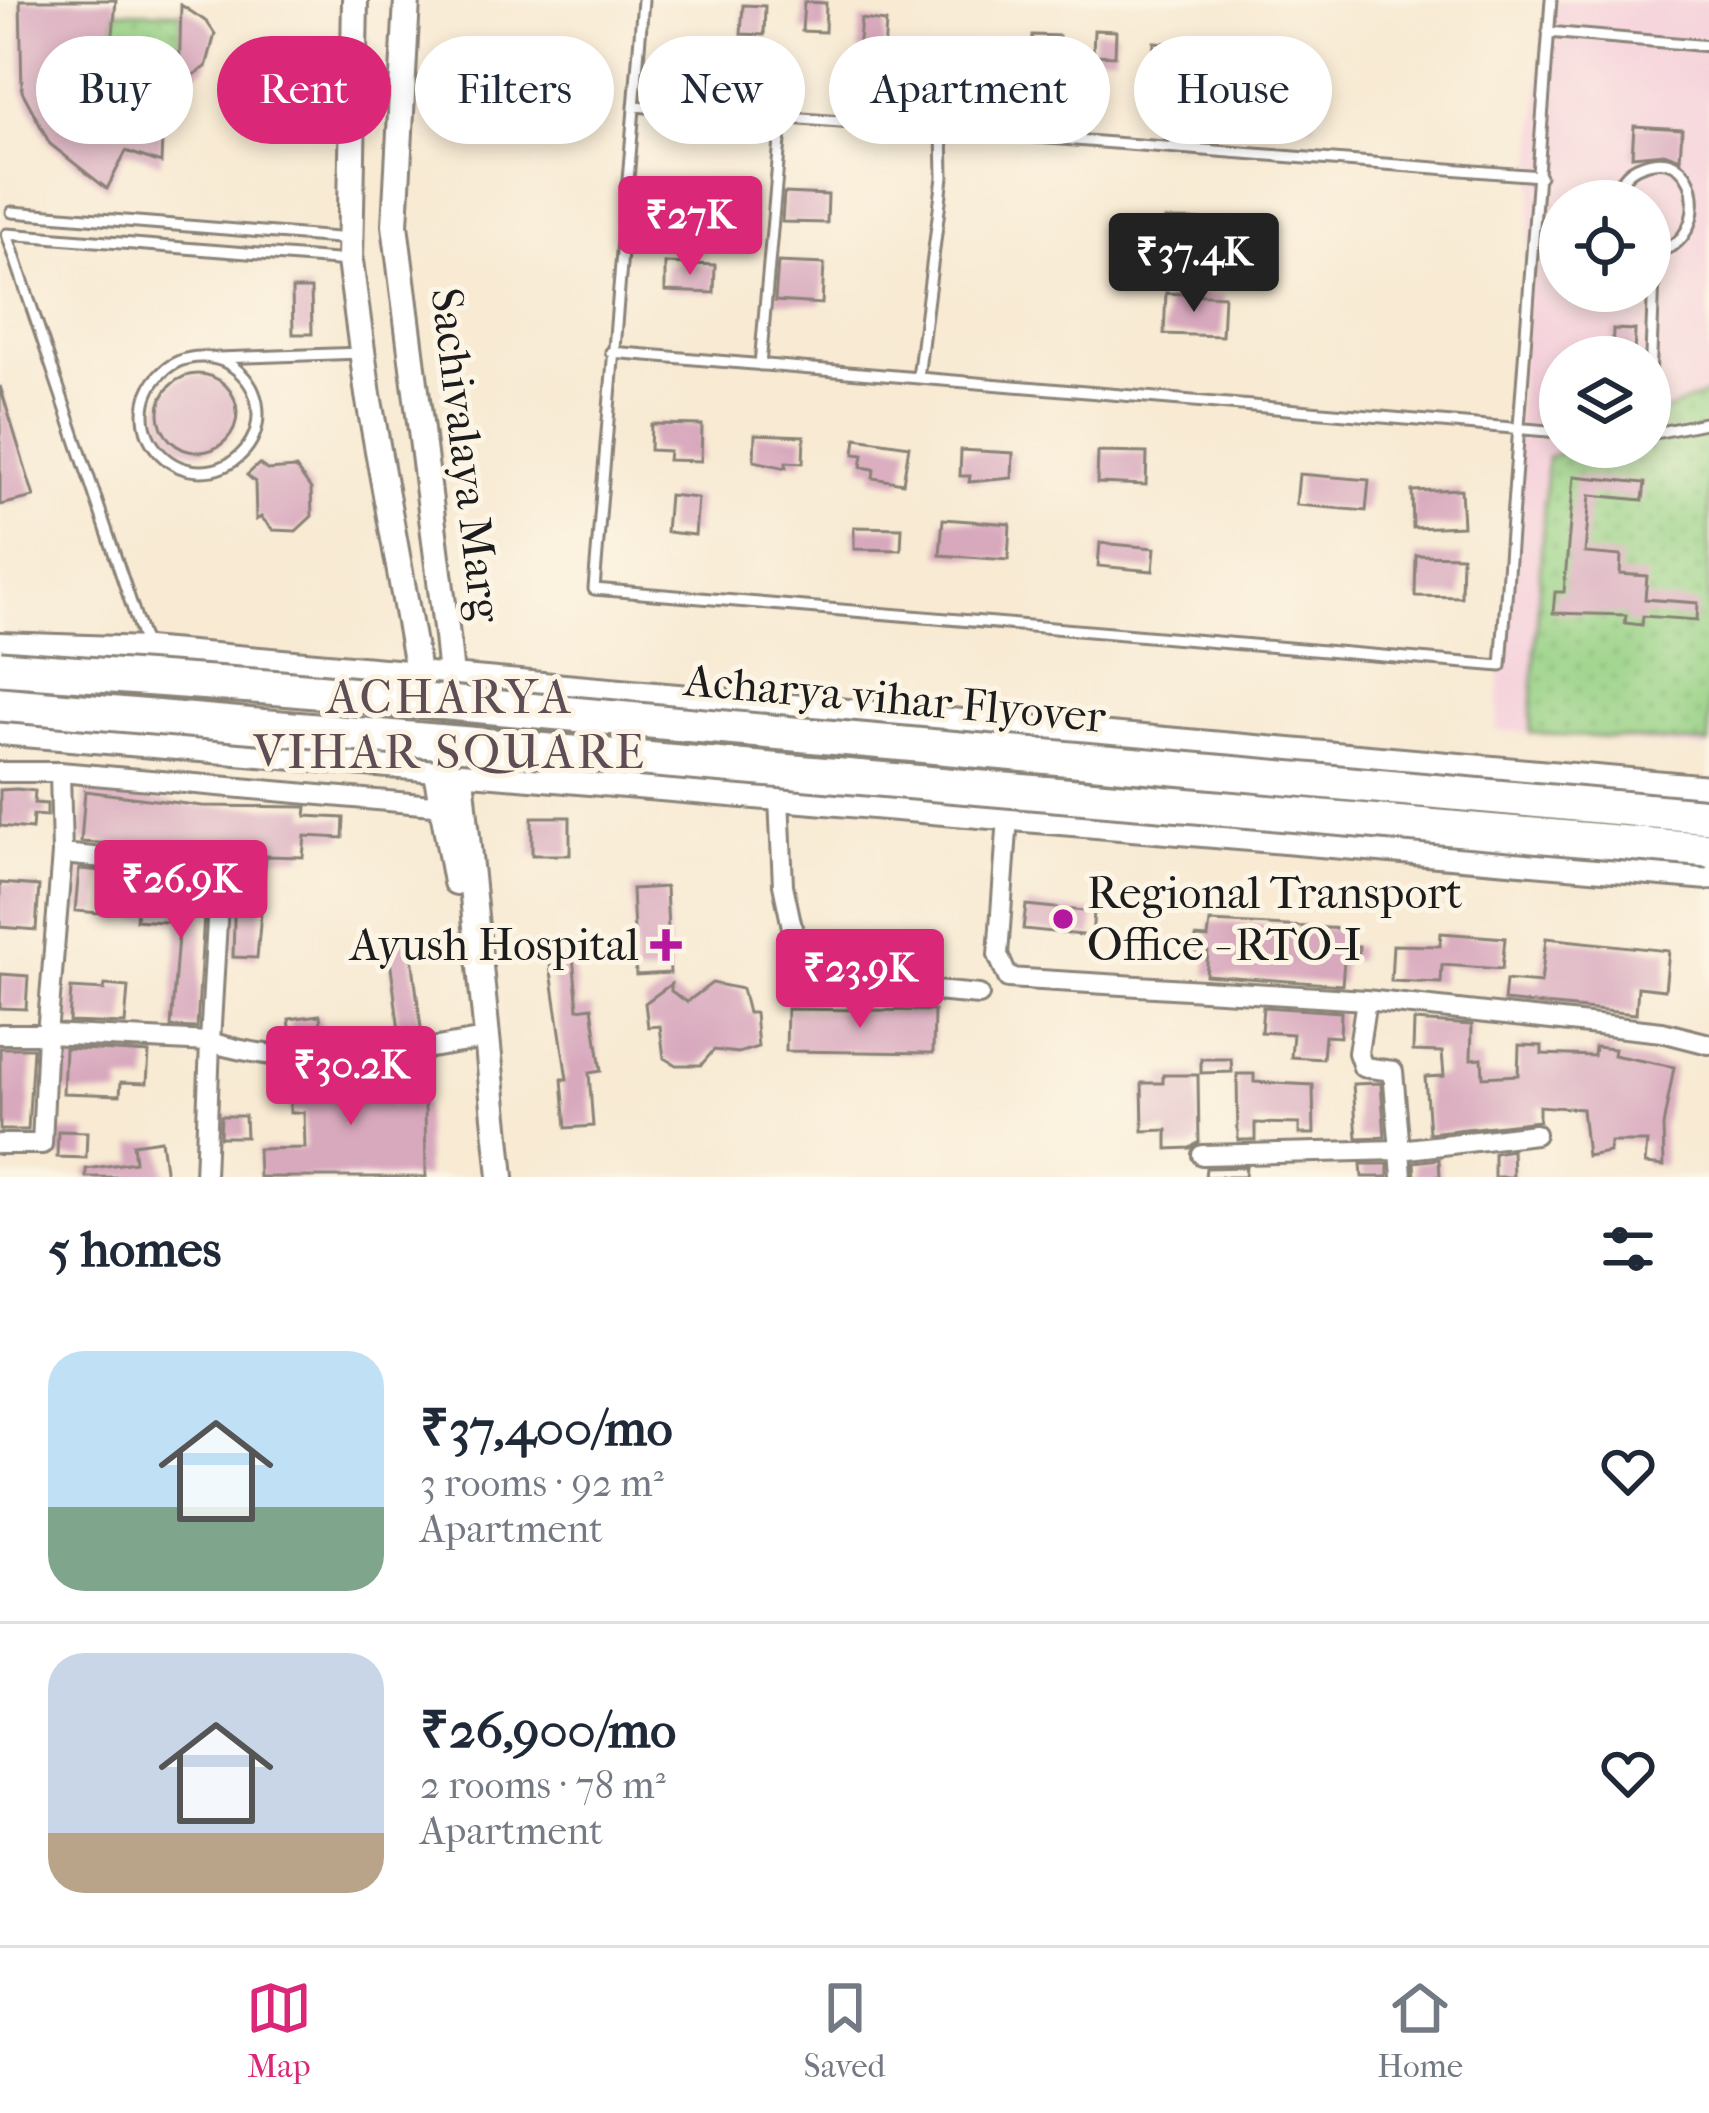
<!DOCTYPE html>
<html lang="en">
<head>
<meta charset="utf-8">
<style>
  body { margin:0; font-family:"IM FELL French Canon",serif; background:#f2f2f3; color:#1f2937; height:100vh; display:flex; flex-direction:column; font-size:45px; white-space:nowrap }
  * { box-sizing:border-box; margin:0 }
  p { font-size:39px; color:#747a83 }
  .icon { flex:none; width:66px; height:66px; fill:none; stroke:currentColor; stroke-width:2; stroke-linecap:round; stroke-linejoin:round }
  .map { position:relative; height:1177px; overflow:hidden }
  .side { display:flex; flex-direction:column; background:#fff; flex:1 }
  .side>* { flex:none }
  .top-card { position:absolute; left:36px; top:36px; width:1638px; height:108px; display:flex; gap:24px }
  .fabs { position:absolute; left:1539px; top:180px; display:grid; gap:24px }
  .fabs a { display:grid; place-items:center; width:132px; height:132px; border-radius:50%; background:#fff; box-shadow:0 6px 18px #0003; font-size:60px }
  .price { position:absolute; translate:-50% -102px; padding:0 27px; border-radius:12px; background:#db2777; color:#fff; font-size:39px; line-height:78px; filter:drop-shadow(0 3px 6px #0008) }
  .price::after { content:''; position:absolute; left:50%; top:72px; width:36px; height:27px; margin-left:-18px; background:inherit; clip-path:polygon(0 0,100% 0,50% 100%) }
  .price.selected { background:#222; color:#fff }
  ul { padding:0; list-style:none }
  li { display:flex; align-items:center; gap:36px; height:300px; padding:0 48px }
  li+li { border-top:3px solid #e0e1e3 }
  li span { display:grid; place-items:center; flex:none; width:336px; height:240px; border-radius:36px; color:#555 }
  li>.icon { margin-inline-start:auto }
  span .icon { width:144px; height:144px; fill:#fffc; stroke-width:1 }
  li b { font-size:51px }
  h2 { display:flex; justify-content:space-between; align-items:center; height:144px; padding:0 48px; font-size:51px }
  .tag { padding:0 42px; border-radius:54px; background:#fff; box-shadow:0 6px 18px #0003; font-size:42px; line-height:108px }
  .tag.selected { background:#db2777; color:#fff }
  .menu { display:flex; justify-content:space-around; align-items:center; height:168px; border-top:3px solid #e0e1e3; background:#fff; font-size:33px; color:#747a83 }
  .menu a { display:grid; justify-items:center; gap:6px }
  .menu .selected { color:#db2777 }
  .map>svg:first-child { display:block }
  .built { fill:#f5cfdb; fill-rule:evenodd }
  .green { fill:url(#green-dots); stroke:#5a7751; stroke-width:3 }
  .building { fill:#d8a8bd }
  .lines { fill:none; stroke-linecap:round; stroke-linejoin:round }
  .lane-casing { stroke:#8a8378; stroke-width:15 }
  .street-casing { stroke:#8a8378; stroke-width:24 }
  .secondary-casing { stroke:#8a8378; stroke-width:30 }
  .lane { stroke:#fff; stroke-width:9 }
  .street { stroke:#fff; stroke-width:18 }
  .secondary { stroke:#fff; stroke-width:24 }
  .highway-bridge-casing { stroke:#8a8378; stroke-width:39; stroke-linecap:butt }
  .highway-bridge { stroke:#fff; stroke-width:33 }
  .poi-dot { fill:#b5179e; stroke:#fcf5e5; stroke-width:4.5 }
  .labels { text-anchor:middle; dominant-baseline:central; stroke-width:10; stroke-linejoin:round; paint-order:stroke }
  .street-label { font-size:45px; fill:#1c1c1c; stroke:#fcf5e5 }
  .poi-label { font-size:45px; fill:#1c1c1c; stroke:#fcf5e5; text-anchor:start }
  .neighbourhood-label { font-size:48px; letter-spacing:3px; fill:#5e4d54; stroke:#fcf5e5 }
</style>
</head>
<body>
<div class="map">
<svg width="1709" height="1177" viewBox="0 0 1709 1177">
  <defs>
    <pattern id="green-dots" width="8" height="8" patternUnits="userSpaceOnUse" patternTransform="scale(3)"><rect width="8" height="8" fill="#98d286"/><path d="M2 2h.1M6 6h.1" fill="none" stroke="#82b473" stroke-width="1.8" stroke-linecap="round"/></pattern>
  </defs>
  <rect width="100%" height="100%" fill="#fcf5e5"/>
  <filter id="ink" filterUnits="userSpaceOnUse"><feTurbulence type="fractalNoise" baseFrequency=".00833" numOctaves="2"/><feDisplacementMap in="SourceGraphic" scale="24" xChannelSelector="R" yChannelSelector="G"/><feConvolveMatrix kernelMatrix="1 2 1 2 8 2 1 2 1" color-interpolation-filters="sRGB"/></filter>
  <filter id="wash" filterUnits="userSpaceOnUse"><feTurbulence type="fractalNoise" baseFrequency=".004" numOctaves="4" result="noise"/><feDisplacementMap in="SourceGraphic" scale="48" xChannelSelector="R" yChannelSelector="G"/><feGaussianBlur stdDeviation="2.7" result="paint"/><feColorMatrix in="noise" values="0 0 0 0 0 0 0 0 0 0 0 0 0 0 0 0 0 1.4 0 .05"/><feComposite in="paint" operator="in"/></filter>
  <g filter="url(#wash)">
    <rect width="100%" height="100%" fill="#f8ead3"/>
    <path class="built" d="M1545 0H1709V749L1496 730ZM1560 201H1650V291H1560ZM1560 357H1650V447H1560Z"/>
    <path class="green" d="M115 11 181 12 179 82 120 79 112 46Z
      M1709 393V744L1530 733 1547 458 1574 447H1650V417Z"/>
    <g id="blocks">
      <path class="building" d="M20 0H116L112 46 120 79 179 82 181 5 207 22 215 34 206 67 182 82V113L163 112 161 163 126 151 107 189 50 144 22 91Z
        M804 2 826 3 825 32 802 31Z
        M743 5 765 6 764 35 741 34Z
        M861 19 886 22 884 53 858 51Z
        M1094 30 1116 31 1115 56 1093 55Z
        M1032 35 1059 36 1058 62 1031 60Z
        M673 42 711 45 709 68 671 65Z
        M1154 42 1184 44 1183 66 1153 65Z
        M915 54H942L941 91H915Z
        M1002 64 1003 95 974 96 973 65Z
        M1223 79H1246V114H1223Z
        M1285 94 1316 96 1314 124 1283 122Z
        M1634 126 1682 129 1680 159 1664 153 1632 156Z
        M685 184 729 186 728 216 684 214Z
        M784 193 828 195 827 223 782 222Z
        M1165 219 1232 220V259L1164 258Z
        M778 262 824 264 822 304 775 301Z
        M665 263 715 265 714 293 665 291Z
        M292 289H311L312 334H293Z
        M1166 293 1224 296 1222 336 1164 334Z
        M1613 329 1635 330 1634 357H1612Z
        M159 413a39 39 0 1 1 78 0a39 39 0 1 1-78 0Z
        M0 386 34 497 0 505Z
        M651 424 702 425 701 461 668 460 669 451 650 450Z
        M755 434 804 436 803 463 786 462V468L754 461Z
        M856 438 909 446 903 483 873 478 874 469 861 467 863 455 854 454Z
        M961 450 1013 453 1012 478 969 482 970 476H960Z
        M1098 452 1147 453 1146 485 1097 483Z
        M259 464 267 470 296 468 311 489 312 516 296 531 273 530 261 517 256 520 255 482 247 475Z
        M1299 474 1369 480 1366 511 1296 505Z
        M1574 476 1645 483 1643 500 1590 495 1585 553 1621 556 1620 574 1647 576 1645 599 1698 603 1697 620 1643 616 1642 625 1625 623 1626 615 1553 613 1555 592H1564Z
        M1461 489 1463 526 1413 528 1412 491Z
        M669 495 698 498 695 535 666 532Z
        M943 519 1010 524 1008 560 940 555Z
        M854 527 902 528 901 550 854 549Z
        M1100 543 1155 548 1153 571 1098 566Z
        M1416 555 1462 556 1461 597 1415 596Z
        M17 789 35 791 34 803 47 804V816L33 815 32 829 0 826V790Z
        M85 791 202 806 307 807 306 816 344 818 343 838 305 836 303 857 266 856 257 958 233 957 236 850 81 842Z
        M532 817H570V855H532Z
        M79 869 103 871 99 913 75 911Z
        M182 880 206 882 197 1028 171 1027 179 923 136 920 139 889 181 891Z
        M0 883 39 886 36 930 0 927Z
        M666 887 670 973 636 975 632 889Z
        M1026 905 1094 912 1092 936 1023 929Z
        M1210 922 1346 929 1345 946H1359L1358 961 1344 960 1342 985 1206 975 1208 952 1195 951 1196 937 1208 938Z
        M1441 933 1505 938 1502 969 1442 965 1441 983 1391 981 1393 945 1440 946Z
        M1546 938 1669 951 1665 990 1638 987 1636 1014 1504 1001 1506 980 1541 983Z
        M410 940 422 1036 400 1039 388 943Z
        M573 956 578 1009 592 1007 601 1071 589 1073 593 1126 566 1128 562 1079H567L549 958Z
        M1 974 28 976 26 1009 0 1008Z
        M712 983 742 989 748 1013H755L758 1047 738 1053 714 1050 701 1065H676L664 1058 660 1026 648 1027 645 1003 671 984V991L687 1002Z
        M105 985 128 987 125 1024 69 1022 71 988 104 990Z
        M1263 1007 1341 1012 1340 1037 1325 1036 1323 1059 1291 1057 1293 1034 1261 1032Z
        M787 1009 934 1011 933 1053 786 1051Z
        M320 1015 323 1044 292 1043 289 1019Z
        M1414 1021 1472 1025 1471 1059 1482 1058 1483 1077 1518 1075 1519 1045 1542 1046V1054L1594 1056 1595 1047 1614 1049 1613 1055 1674 1067 1663 1126 1664 1166 1645 1164 1647 1142H1610L1609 1152 1587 1156 1582 1109 1539 1106V1121L1429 1133 1425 1077 1444 1076 1442 1052 1413 1051Z
        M0 1048H33L28 1130H0Z
        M65 1048 149 1053 147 1083 121 1082 120 1095 63 1093Z
        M1201 1059H1231L1232 1072 1201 1073Z
        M390 1067 391 1103 425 1102 426 1177H259L258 1149 305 1148 304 1112 290 1113V1070Z
        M1237 1074H1254V1082L1313 1085 1314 1134H1299V1124L1255 1123V1140H1238Z
        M1163 1075H1198L1199 1142 1190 1148 1167 1149V1130L1143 1131 1142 1083H1163Z
        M1381 1083 1385 1137 1357 1138 1353 1084Z
        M221 1116H245L246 1137H220Z
        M58 1131 87 1132 86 1158 57 1157Z
        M161 1140 166 1177H86V1169L135 1162 133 1144Z
        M1512 1150 1513 1177H1494V1153Z
        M1439 1159 1440 1177H1415L1414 1162Z
        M1361 1164H1388V1177H1362Z
        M1246 1167 1245 1177H1205L1206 1168Z"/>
    </g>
  </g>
  <g filter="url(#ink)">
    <use href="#blocks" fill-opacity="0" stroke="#8a8378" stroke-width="3"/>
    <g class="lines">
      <g class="lane-casing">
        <path id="lane" d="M643 0 594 589 1501 666 1551 0
          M1548 32 1709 46
          M634 106 1540 176
          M1614 201C1617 185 1626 170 1642 165 1709 140 1709 256 1650 250
          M12 212 350 239
          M611 352 1560 432
          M144 414a57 57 0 1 1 114 0a57 57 0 1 1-114 0Z
          M217 358 362 353
          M760 365 782 118
          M918 378 943 177 942 130
          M1650 381 1655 250
          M1650 434 1709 422
          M145 645 7 234 349 261"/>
      </g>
      <g class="street-casing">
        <path id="street" d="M0 772H60L444 806
          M779 798 783 885 803 979 979 995
          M1008 817 998 955 1008 978 1366 1000 1662 1032 1709 1044
          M0 1034H47L62 854 60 772
          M0 1144H42L47 1034 210 1042 220 869 62 854
          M1202 1155 1400 1150 1393 1071 1363 1067 1358 1053 1366 1000
          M205 1177 210 1042C302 1070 390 1056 483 1039
          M1402 1177 1400 1150 1535 1134"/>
      </g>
      <g class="secondary-casing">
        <path id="secondary" d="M355 0 350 261 368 395 456 882
          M407 0 395 225 447 636 501 1177
          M0 645 146 650 1709 788
          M0 732 1709 877"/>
      </g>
      <use href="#lane" class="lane"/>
      <use href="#street" class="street"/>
      <use href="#secondary" class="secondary"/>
      <g class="highway-bridge-casing">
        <path id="highway-bridge" d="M0 668 281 688 1709 816
          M0 704 1709 850"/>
      </g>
      <use href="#highway-bridge" class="highway-bridge"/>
    </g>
  </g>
  <g class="poi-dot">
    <circle cx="1063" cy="919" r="12"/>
    <path d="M660 927h12v12h12v12h-12v12h-12v-12h-12v-12h12z"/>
  </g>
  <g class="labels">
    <g class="street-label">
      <text transform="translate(466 455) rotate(83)">Sachivalaya Marg</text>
      <text transform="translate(895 699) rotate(5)">Acharya vihar Flyover</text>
    </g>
    <g class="poi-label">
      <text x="1087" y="893">Regional Transport<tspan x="1087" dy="52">Office - RTO-I</tspan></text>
      <text x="639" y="945" text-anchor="end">Ayush Hospital</text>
    </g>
    <g class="neighbourhood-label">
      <text x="450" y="697">ACHARYA<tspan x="450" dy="55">VIHAR SQUARE</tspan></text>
    </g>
  </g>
</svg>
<div class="fabs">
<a><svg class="icon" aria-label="locate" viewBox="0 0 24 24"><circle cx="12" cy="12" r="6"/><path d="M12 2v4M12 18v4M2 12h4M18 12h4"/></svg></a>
<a><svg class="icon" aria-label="layers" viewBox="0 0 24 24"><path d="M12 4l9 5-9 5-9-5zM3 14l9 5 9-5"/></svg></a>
</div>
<b class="price" style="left:690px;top:278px">₹27K</b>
<b class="price selected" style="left:1194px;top:315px">₹37.4K</b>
<b class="price" style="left:181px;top:942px">₹26.9K</b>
<b class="price" style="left:860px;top:1031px">₹23.9K</b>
<b class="price" style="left:351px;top:1128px">₹30.2K</b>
<div class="top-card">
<a class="tag">Buy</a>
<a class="tag selected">Rent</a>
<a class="tag">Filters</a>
<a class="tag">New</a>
<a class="tag">Apartment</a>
<a class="tag">House</a>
</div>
</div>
<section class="side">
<h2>5 homes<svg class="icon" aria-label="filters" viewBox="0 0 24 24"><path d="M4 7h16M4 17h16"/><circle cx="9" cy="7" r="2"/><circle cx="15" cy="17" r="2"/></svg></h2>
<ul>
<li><span style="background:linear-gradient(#bfe0f5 65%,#7fa58c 0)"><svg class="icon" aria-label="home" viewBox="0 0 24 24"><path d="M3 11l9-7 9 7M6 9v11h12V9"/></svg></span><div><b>₹37,400/mo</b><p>3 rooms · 92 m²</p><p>Apartment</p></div><svg class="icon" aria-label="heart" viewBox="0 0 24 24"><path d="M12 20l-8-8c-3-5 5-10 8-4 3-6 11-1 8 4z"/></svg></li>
<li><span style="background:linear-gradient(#c9d6e8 75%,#b9a48a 0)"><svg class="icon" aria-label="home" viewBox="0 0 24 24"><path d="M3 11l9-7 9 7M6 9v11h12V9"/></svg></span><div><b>₹26,900/mo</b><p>2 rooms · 78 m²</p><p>Apartment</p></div><svg class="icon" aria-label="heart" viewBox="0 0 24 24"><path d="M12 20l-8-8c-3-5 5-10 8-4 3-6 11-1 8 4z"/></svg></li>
</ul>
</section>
<nav class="menu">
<a class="selected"><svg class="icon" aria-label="map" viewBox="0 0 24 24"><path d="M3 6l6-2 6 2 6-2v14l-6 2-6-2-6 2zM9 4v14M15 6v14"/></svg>Map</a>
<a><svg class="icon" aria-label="saved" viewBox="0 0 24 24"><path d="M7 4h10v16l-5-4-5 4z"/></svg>Saved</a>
<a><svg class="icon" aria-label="home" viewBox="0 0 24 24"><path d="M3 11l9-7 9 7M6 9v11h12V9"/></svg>Home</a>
</nav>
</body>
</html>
